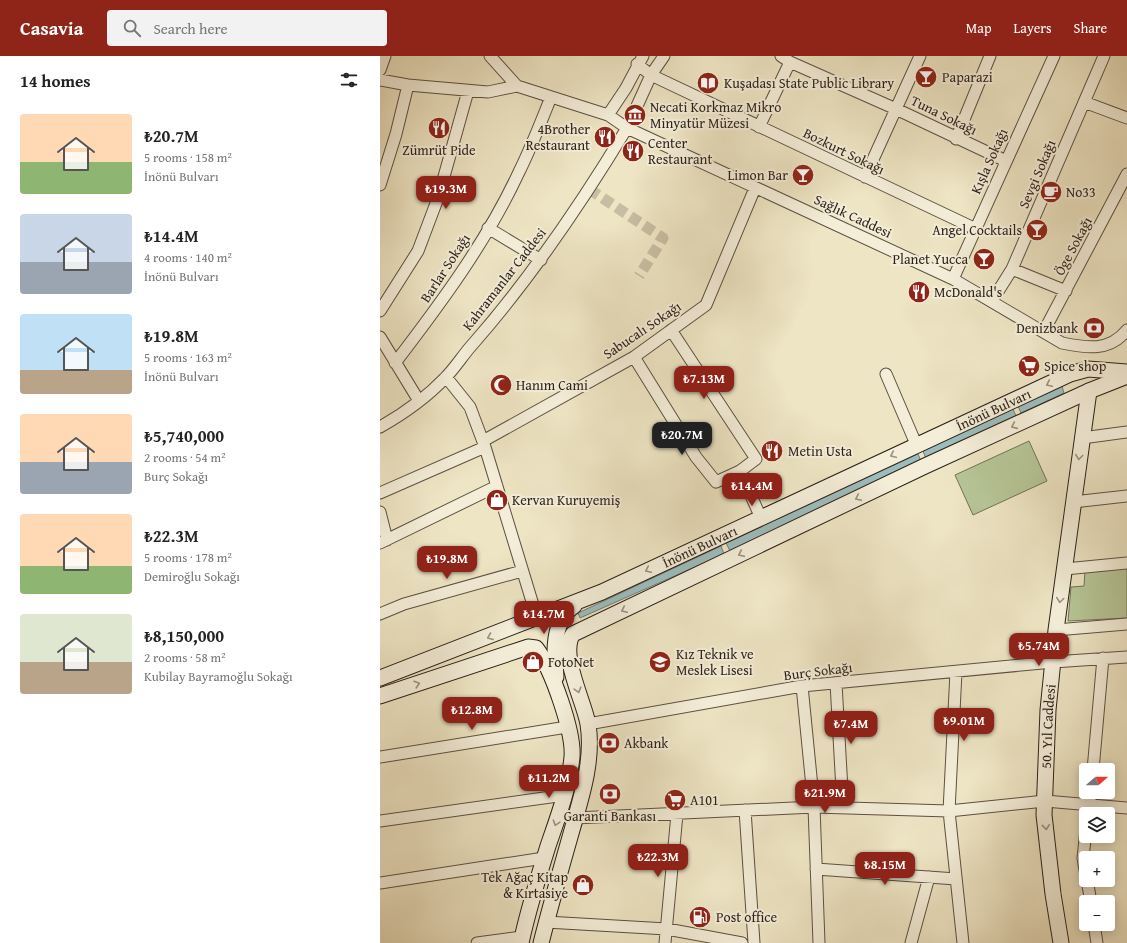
<!DOCTYPE html>
<html lang="en">
<head>
<meta charset="utf-8">
<style>
  body { margin:0; font-family:"Gentium Book Plus",serif; background:#f2f2f2; color:#222; height:100vh; display:flex; flex-direction:column; font-size:15px; white-space:nowrap }
  * { box-sizing:border-box; margin:0 }
  p { font-size:13px; color:#767676 }
  .icon { flex:none; width:22px; height:22px; fill:none; stroke:currentColor; stroke-width:2; stroke-linecap:round; stroke-linejoin:round }
  .map { position:relative; flex:1; overflow:hidden }
  .side { display:flex; flex-direction:column; background:#fff; width:380px }
  .side>* { flex:none }
  .needle { width:26px; rotate:70deg }
  .fabs { position:absolute; left:699px; top:707px; display:grid; gap:8px }
  .fabs a { display:grid; place-items:center; width:36px; height:36px; border-radius:4px; background:#fff; box-shadow:0 2px 10px #0003; font-size:20px }
  .price { position:absolute; translate:-50% -34px; padding:0 9px; border-radius:8px; background:#8f2418; color:#fff; font-size:13px; line-height:26px; filter:drop-shadow(0 1px 2px #0008) }
  .price::after { content:''; position:absolute; left:50%; top:24px; width:12px; height:9px; margin-left:-6px; background:inherit; clip-path:polygon(0 0,100% 0,50% 100%) }
  .price.on { background:#222; color:#fff }
  ul { padding:0; list-style:none }
  li { display:flex; align-items:center; gap:12px; height:100px; padding:0 20px }
  li span { display:grid; place-items:center; flex:none; width:112px; height:80px; border-radius:4px; color:#555 }
  li>.icon { margin-inline-start:auto }
  span .icon { width:48px; height:48px; fill:#fffc; stroke-width:1 }
  li b { font-size:17px }
  h2 { display:flex; justify-content:space-between; align-items:center; height:48px; padding:0 20px; font-size:17px }
  header { display:flex; align-items:center; gap:24px; box-sizing:border-box; height:56px; padding:0 20px; background:#8f2418; color:#fff }
  header strong { font-size:19px }
  nav { display:flex; gap:22px; margin-inline-start:auto; font-size:14px }
  .search { width:280px; height:36px; background:#f2f2f2; display:flex; align-items:center; gap:10px; box-sizing:border-box; padding:0 14px; border-radius:4px; color:#767676; font-size:15px }
  main { display:flex; flex:1; min-height:0 }
  .map>svg:first-child { display:block }
  .green { fill:#b6c596; stroke:#707257 }
  .water { fill:#9dbdbd; stroke:#6f7e7b }
  .lines { fill:none; stroke-linecap:round; stroke-linejoin:round }
  .street-tunnel { stroke:#c7bda2; stroke-width:11; stroke-dasharray:11 5.5; stroke-linecap:butt }
  .street-casing { stroke:#5c5043; stroke-width:13 }
  .secondary-casing { stroke:#2b1f18; stroke-width:17 }
  .street { stroke:#f4eed9; stroke-width:11 }
  .secondary { stroke:#f4eed9; stroke-width:15 }
  .oneway { stroke:#9a9182 }
  .labels { text-anchor:middle; dominant-baseline:central; stroke-width:4; stroke-linejoin:round; paint-order:stroke }
  .poi-label { font-size:14px; fill:#2b1f18; stroke:#f4eed9; text-anchor:start }
  .street-label { font-size:14px; fill:#2b1f18; stroke:#f4eed9 }
</style>
</head>
<body>
<header>
<strong>Casavia</strong>
<div class="search"><svg class="icon" aria-label="search" viewBox="0 0 24 24"><circle cx="10" cy="10" r="6"/><path d="M15 15l6 6"/></svg>Search here</div>
<nav><a>Map</a><a>Layers</a><a>Share</a></nav>
</header>
<main>
<section class="side">
<h2>14 homes<svg class="icon" aria-label="filters" viewBox="0 0 24 24"><path d="M4 7h16M4 17h16"/><circle cx="9" cy="7" r="2"/><circle cx="15" cy="17" r="2"/></svg></h2>
<ul>
<li><span style="background:linear-gradient(#ffd9b3 60%,#8fb573 0)"><svg class="icon" aria-label="home" viewBox="0 0 24 24"><path d="M3 11l9-7 9 7M6 9v11h12V9"/></svg></span><div><b>₺20.7M</b><p>5 rooms · 158 m²</p><p>İnönü Bulvarı</p></div></li>
<li><span style="background:linear-gradient(#c9d6e8 60%,#9aa5b1 0)"><svg class="icon" aria-label="home" viewBox="0 0 24 24"><path d="M3 11l9-7 9 7M6 9v11h12V9"/></svg></span><div><b>₺14.4M</b><p>4 rooms · 140 m²</p><p>İnönü Bulvarı</p></div></li>
<li><span style="background:linear-gradient(#bfe0f5 70%,#b9a48a 0)"><svg class="icon" aria-label="home" viewBox="0 0 24 24"><path d="M3 11l9-7 9 7M6 9v11h12V9"/></svg></span><div><b>₺19.8M</b><p>5 rooms · 163 m²</p><p>İnönü Bulvarı</p></div></li>
<li><span style="background:linear-gradient(#ffd9b3 60%,#9aa5b1 0)"><svg class="icon" aria-label="home" viewBox="0 0 24 24"><path d="M3 11l9-7 9 7M6 9v11h12V9"/></svg></span><div><b>₺5,740,000</b><p>2 rooms · 54 m²</p><p>Burç Sokağı</p></div></li>
<li><span style="background:linear-gradient(#ffd9b3 65%,#8fb573 0)"><svg class="icon" aria-label="home" viewBox="0 0 24 24"><path d="M3 11l9-7 9 7M6 9v11h12V9"/></svg></span><div><b>₺22.3M</b><p>5 rooms · 178 m²</p><p>Demiroğlu Sokağı</p></div></li>
<li><span style="background:linear-gradient(#dfe7d0 60%,#b9a48a 0)"><svg class="icon" aria-label="home" viewBox="0 0 24 24"><path d="M3 11l9-7 9 7M6 9v11h12V9"/></svg></span><div><b>₺8,150,000</b><p>2 rooms · 58 m²</p><p>Kubilay Bayramoğlu Sokağı</p></div></li>
</ul>
</section>
<div class="map">
<svg width="747" height="887" viewBox="0 0 747 887">
  <rect width="100%" height="100%" fill="#eee5c4"/>
  <filter id="stains"><feTurbulence type="fractalNoise" baseFrequency=".005" numOctaves="4"/><feColorMatrix values="0 0 0 0 .2 0 0 0 0 .09 0 0 0 0 .02 0 0 0 .5 -.17"/></filter>
  <radialGradient id="worn" r=".72"><stop offset=".6" stop-color="#630" stop-opacity="0"/><stop offset="1" stop-color="#630" stop-opacity=".3"/></radialGradient>
  <path class="green" d="M649 385 667 425 593 459 575 419Z
    M747 510V562L688 565 691 531 704 530 705 515Z"/>
  <path class="water" d="M682 330 684 337 641 357 638 350Z
    M633 353 636 360 546 403 543 395Z
    M538 398 541 405 350 495 346 487Z
    M341 490 344 498 200 562 198 557Z"/>
  <g class="lines">
    <path class="street-tunnel" d="M249 66 257 50
      M209 133 283 182 259 220"/>
    <g class="street-casing">
      <path id="street" d="M110 0 137 30 228 59 247 72 573 223 682 287C707 292 729 296 747 274
        M401 0 410 6 516 53 626 105
        M257 8 271 19 596 173
        M0 14 5 0
        M0 24 28 29 108 36 137 30
        M704 46 747 62
        M257 50 271 19 284 0
        M228 59 246 32 263 0
        M379 71 410 6
        M576 83 610 0
        M485 121 540 0
        M0 129 16 78 28 29
        M108 172 161 204
        M632 213 686 235
        M573 223 674 0
        M612 245 632 213 724 0
        M0 255 38 195 58 142 88 35
        M291 274 376 403 360 415
        M664 275 747 118
        M0 281 39 345
        M254 301 316 401 336 426 360 415 381 462
        M15 307C61 247 107 185 139 116 151 92 161 66 171 41
        M506 318 536 388
        M66 321 90 351 105 391 157 562
        M0 371C23 358 47 341 65 322 75 312 83 299 92 289 151 222 201 148 247 72L249 66
        M702 382 747 376
        M103 385 254 301 326 249 375 132
        M0 437 105 391
        M693 446 747 440
        M0 456 7 484
        M0 487 117 430
        M685 513 747 507
        M0 558 24 548 142 515
        M676 574 747 568
        M576 616 569 755 583 887
        M456 627 463 752
        M422 630 434 751 439 887
        M208 668 422 630 673 606 747 601
        M0 701 187 671
        M713 714 723 602
        M365 754 374 887
        M708 758 711 736
        M195 762 434 751 569 755 665 745 747 752
        M0 765 185 739
        M706 774 703 802 706 820
        M436 813 576 823
        M707 824 711 846
        M0 827 164 802
        M166 866 287 873 362 887
        M714 868 717 887
        M97 887 142 881
        M285 887 297 758
        M531 887 549 821"/>
    </g>
    <g class="secondary-casing">
      <g id="secondary">
        <path d="M176 621C174 598 172 564 194 550"/>
        <path id="s1" d="M0 622 222 536 690 318 708 313 747 316"/>
        <path d="M0 640 139 594 148 591 156 592C172 613 194 676 192 701 189 732 178 761 168 790 158 822 148 854 141 887"/>
        <path d="M161 887C170 852 180 816 190 781 200 745 214 706 208 668 204 645 179 598 193 578L545 410 709 335 747 320"/>
        <path id="s2" d="M681 887 673 838 664 759 668 654 676 574 709 335"/>
      </g>
    </g>
    <use href="#street" class="street"/>
    <use href="#secondary" class="secondary"/>
  </g>
  <defs><path id="oneway-chevron" d="M-2-3.5L2.5 0L-2 3.5" fill="none" stroke-width="1.6" stroke-linecap="round" stroke-linejoin="round"/></defs>
  <g class="oneway">
    <use href="#oneway-chevron" transform="translate(669 328) rotate(155)"/>
    <use href="#oneway-chevron" transform="translate(634 370) rotate(156)"/>
    <use href="#oneway-chevron" transform="translate(513 399) rotate(155)"/>
    <use href="#oneway-chevron" transform="translate(699 401) rotate(98)"/>
    <use href="#oneway-chevron" transform="translate(478 442) rotate(155)"/>
    <use href="#oneway-chevron" transform="translate(361 498) rotate(155)"/>
    <use href="#oneway-chevron" transform="translate(268 514) rotate(155)"/>
    <use href="#oneway-chevron" transform="translate(680 544) rotate(98)"/>
    <use href="#oneway-chevron" transform="translate(244 554) rotate(155)"/>
    <use href="#oneway-chevron" transform="translate(110 581) rotate(158)"/>
    <use href="#oneway-chevron" transform="translate(37 628) rotate(-18)"/>
    <use href="#oneway-chevron" transform="translate(198 634) rotate(74)"/>
    <use href="#oneway-chevron" transform="translate(176 767) rotate(108)"/>
    <use href="#oneway-chevron" transform="translate(666 771) rotate(84)"/>
  </g>
  <defs>
    <g id="bar-disc" transform="scale(1.15)"><circle r="9.5" fill="#8f2418" stroke="#f4eed9"/><path d="M-6-5H6L.8 .8V4.5H3.5V6h-7V4.5H-.8V.8Z" fill="#fff"/></g>
    <g id="library-disc" transform="scale(1.15)"><circle r="9.5" fill="#8f2418" stroke="#f4eed9"/><path d="M-6-4Q-3-5.5-.7-3.5V5Q-3 3-6 4ZM6-4Q3-5.5 .7-3.5V5Q3 3 6 4Z" fill="#fff"/></g>
    <g id="museum-disc" transform="scale(1.15)"><circle r="9.5" fill="#8f2418" stroke="#f4eed9"/><path d="M0-6L6-3V-2H-6V-3ZM-5-1h2V3h-2ZM-1-1h2V3h-2ZM3-1h2V3H3ZM-6 4H6V6H-6Z" fill="#fff"/></g>
    <g id="restaurant-disc" transform="scale(1.15)"><circle r="9.5" fill="#8f2418" stroke="#f4eed9"/><path d="M-5-6h1v4h1v-4h1v4h1v-4h1v5L-1.5 .5V6h-2V.5L-5-1ZM5-6V6H3V1.5H1.5Q1.5-4 5-6Z" fill="#fff"/></g>
    <g id="cafe-disc" transform="scale(1.15)"><circle r="9.5" fill="#8f2418" stroke="#f4eed9"/><path d="M-5.5-4.5H6V0H3Q3 3.5 0 3.5H-2.5Q-5.5 3.5-5.5 0ZM3-3.2v2h1.7v-2ZM-6 4.5H4V6H-6Z" fill="#fff"/></g>
    <g id="bank-disc" transform="scale(1.15)"><circle r="9.5" fill="#8f2418" stroke="#f4eed9"/><path d="M-6-4H6V4H-6ZM0-2.3a2.3 2.3 0 1 0 0 4.6a2.3 2.3 0 1 0 0-4.6Z" fill="#fff"/></g>
    <g id="supermarket-disc" transform="scale(1.15)"><circle r="9.5" fill="#8f2418" stroke="#f4eed9"/><path d="M-6-5.5h2.5l.6 2H6L4.5 2H-2.5L-4.4-4H-6ZM-1.5 3.2a1.3 1.3 0 1 0 .1 0ZM3 3.2a1.3 1.3 0 1 0 .1 0Z" fill="#fff"/></g>
    <g id="mosque-disc" transform="scale(1.15)"><circle r="9.5" fill="#8f2418" stroke="#f4eed9"/><path d="M3.5-4.9A6 6 0 1 0 3.5 4.9A5 5 0 1 1 3.5-4.9Z" fill="#fff"/></g>
    <g id="shop-disc" transform="scale(1.15)"><circle r="9.5" fill="#8f2418" stroke="#f4eed9"/><path d="M-5-2.5h2.3a2.7 3.5 0 0 1 5.4 0H5L5.5 6h-11ZM-1.5-2.5h3a1.5 2.3 0 0 0-3 0Z" fill="#fff"/></g>
    <g id="school-disc" transform="scale(1.15)"><circle r="9.5" fill="#8f2418" stroke="#f4eed9"/><path d="M0-5L7-2L0 1L-7-2ZM-4 1L0 2.5L4 1V4Q0 6-4 4Z" fill="#fff"/></g>
    <g id="fuel-disc" transform="scale(1.15)"><circle r="9.5" fill="#8f2418" stroke="#f4eed9"/><path d="M-5.5-6h7V0h2V4h1.3V-2.5L3-4.5l.8-.8L6-3V5H2.5V1h-1V6h-7ZM-4.2-4.7v3.2H.2V-4.7Z" fill="#fff"/></g>
  </defs>
  <g fill-rule="evenodd">
    <use href="#bar-disc" x="546" y="21"/>
    <use href="#library-disc" x="328" y="27"/>
    <use href="#museum-disc" x="255" y="59"/>
    <use href="#restaurant-disc" x="59" y="72"/>
    <use href="#restaurant-disc" x="225" y="81"/>
    <use href="#restaurant-disc" x="253" y="95"/>
    <use href="#bar-disc" x="423" y="119"/>
    <use href="#cafe-disc" x="671" y="136"/>
    <use href="#bar-disc" x="657" y="174"/>
    <use href="#bar-disc" x="604" y="203"/>
    <use href="#restaurant-disc" x="539" y="236"/>
    <use href="#bank-disc" x="714" y="272"/>
    <use href="#supermarket-disc" x="649" y="310"/>
    <use href="#mosque-disc" x="121" y="329"/>
    <use href="#restaurant-disc" x="392" y="395"/>
    <use href="#shop-disc" x="117" y="444"/>
    <use href="#shop-disc" x="153" y="606"/>
    <use href="#school-disc" x="280" y="606"/>
    <use href="#bank-disc" x="229" y="687"/>
    <use href="#bank-disc" x="230" y="738"/>
    <use href="#supermarket-disc" x="295" y="744"/>
    <use href="#shop-disc" x="203" y="829"/>
    <use href="#fuel-disc" x="320" y="861"/>
  </g>
  <g class="labels">
    <g class="poi-label">
      <text x="562" y="21">Paparazi</text>
      <text x="344" y="27">Kuşadası State Public Library</text>
      <text x="270" y="51">Necati Korkmaz Mikro<tspan x="270" dy="16">Minyatür Müzesi</tspan></text>
      <text x="210" y="73" text-anchor="end">4Brother<tspan x="210" dy="16">Restaurant</tspan></text>
      <text x="268" y="87">Center<tspan x="268" dy="16">Restaurant</tspan></text>
      <text x="59" y="94" text-anchor="middle">Zümrüt Pide</text>
      <text x="408" y="119" text-anchor="end">Limon Bar</text>
      <text x="686" y="136">No33</text>
      <text x="642" y="174" text-anchor="end">Angel Cocktails</text>
      <text x="588" y="203" text-anchor="end">Planet Yucca</text>
      <text x="554" y="236">McDonald's</text>
      <text x="698" y="272" text-anchor="end">Denizbank</text>
      <text x="664" y="310">Spice shop</text>
      <text x="136" y="329">Hanım Cami</text>
      <text x="408" y="395">Metin Usta</text>
      <text x="132" y="444">Kervan Kuruyemiş</text>
      <text x="296" y="598">Kız Teknik ve<tspan x="296" dy="16">Meslek Lisesi</tspan></text>
      <text x="168" y="606">FotoNet</text>
      <text x="244" y="687">Akbank</text>
      <text x="310" y="744">A101</text>
      <text x="230" y="760" text-anchor="middle">Garanti Bankası</text>
      <text x="188" y="821" text-anchor="end">Tek Ağaç Kitap<tspan x="188" dy="16">&amp; Kırtasiye</tspan></text>
      <text x="336" y="861">Post office</text>
    </g>
    <g class="street-label">
      <text transform="translate(564 59) rotate(26)">Tuna Sokağı</text>
      <text transform="translate(464 95) rotate(26)">Bozkurt Sokağı</text>
      <text transform="translate(609 105) rotate(-66)">Kışla Sokağı</text>
      <text transform="translate(657 118) rotate(-67)">Sevgi Sokağı</text>
      <text transform="translate(473 160) rotate(25)">Sağlık Caddesi</text>
      <text transform="translate(693 190) rotate(-62)">Öge Sokağı</text>
      <text transform="translate(65 212) rotate(-57)">Barlar Sokağı</text>
      <text transform="translate(124 223) rotate(-52)">Kahramanlar Caddesi</text>
      <text transform="translate(262 274) rotate(-34)">Sabucalı Sokağı</text>
      <text stroke="none"><textPath href="#s1" startOffset="670">İnönü Bulvarı</textPath></text>
      <text stroke="none"><textPath href="#s1" startOffset="346">İnönü Bulvarı</textPath></text>
      <text transform="translate(438 615) rotate(-7)">Burç Sokağı</text>
      <text stroke="none"><textPath href="#s2" startOffset="218">50. Yıl Caddesi</textPath></text>
    </g>
  </g>
  <rect width="100%" height="100%" filter="url(#stains)"/>
  <rect width="100%" height="100%" fill="url(#worn)"/>
</svg>
<div class="fabs">
<a><svg class="needle" viewBox="-14 -14 28 28"><path d="M0-13l5 13h-10z" fill="#e53935"/><path d="M0 13l5-13h-10z" fill="#767676"/></svg></a>
<a><svg class="icon" aria-label="layers" viewBox="0 0 24 24"><path d="M12 4l9 5-9 5-9-5zM3 14l9 5 9-5"/></svg></a>
<a>+</a>
<a>−</a>
</div>
<b class="price" style="left:66px;top:154px">₺19.3M</b>
<b class="price" style="left:324px;top:344px">₺7.13M</b>
<b class="price on" style="left:302px;top:400px">₺20.7M</b>
<b class="price" style="left:372px;top:451px">₺14.4M</b>
<b class="price" style="left:67px;top:524px">₺19.8M</b>
<b class="price" style="left:164px;top:579px">₺14.7M</b>
<b class="price" style="left:659px;top:611px">₺5.74M</b>
<b class="price" style="left:92px;top:675px">₺12.8M</b>
<b class="price" style="left:584px;top:686px">₺9.01M</b>
<b class="price" style="left:471px;top:689px">₺7.4M</b>
<b class="price" style="left:169px;top:743px">₺11.2M</b>
<b class="price" style="left:445px;top:758px">₺21.9M</b>
<b class="price" style="left:278px;top:822px">₺22.3M</b>
<b class="price" style="left:505px;top:830px">₺8.15M</b>
</div>
</main>
</body>
</html>
